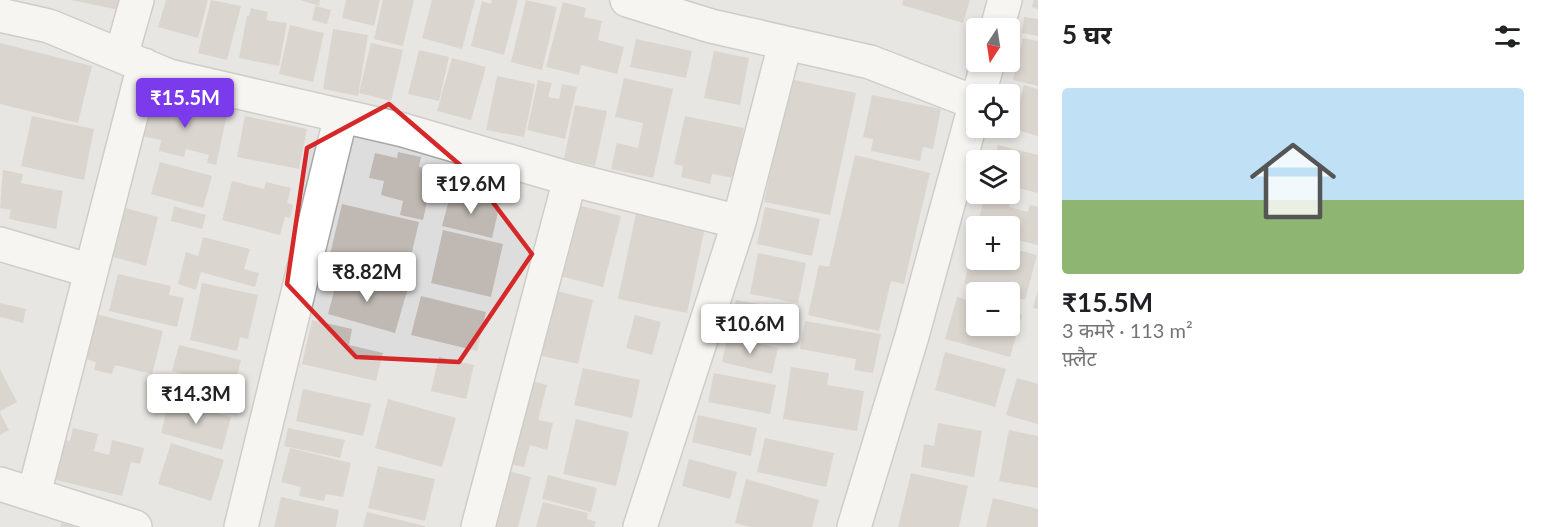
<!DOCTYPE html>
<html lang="hi">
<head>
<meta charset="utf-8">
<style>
  body { margin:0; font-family:Lato,"Noto Sans Devanagari",sans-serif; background:#f6f6f6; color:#202124; height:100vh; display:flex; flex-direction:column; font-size:22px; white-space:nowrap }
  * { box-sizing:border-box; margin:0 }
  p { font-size:20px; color:#757577 }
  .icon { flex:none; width:33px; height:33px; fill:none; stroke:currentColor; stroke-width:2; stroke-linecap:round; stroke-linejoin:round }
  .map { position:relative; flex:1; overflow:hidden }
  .sheet { display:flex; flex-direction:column; background:#fff; width:510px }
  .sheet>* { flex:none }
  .needle { width:39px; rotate:192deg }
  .fabs { position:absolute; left:966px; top:18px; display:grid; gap:12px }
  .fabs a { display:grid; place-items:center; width:54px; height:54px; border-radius:6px; background:#fff; box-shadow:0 3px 9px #0003; font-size:30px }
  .price { position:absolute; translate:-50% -51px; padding:0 14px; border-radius:6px; background:#fff; color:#222; font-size:20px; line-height:39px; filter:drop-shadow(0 2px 3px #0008) }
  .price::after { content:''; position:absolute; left:50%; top:36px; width:18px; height:14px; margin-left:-9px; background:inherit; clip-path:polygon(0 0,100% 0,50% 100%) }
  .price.selected { background:#7c3aed; color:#fff }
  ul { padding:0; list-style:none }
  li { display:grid; align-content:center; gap:12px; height:318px; padding:0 24px }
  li+li { border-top:2px solid #e0e0e0 }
  li span { display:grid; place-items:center; height:186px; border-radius:6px; color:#555 }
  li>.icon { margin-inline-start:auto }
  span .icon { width:108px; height:108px; fill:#fffc; stroke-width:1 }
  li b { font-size:26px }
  h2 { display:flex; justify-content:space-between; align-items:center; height:72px; padding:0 24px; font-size:26px }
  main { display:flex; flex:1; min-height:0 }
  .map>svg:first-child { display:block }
  .residential { fill:#dedddd; fill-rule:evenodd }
  .building { fill:#c0b9b3 }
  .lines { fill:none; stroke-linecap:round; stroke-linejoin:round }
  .minor-casing { stroke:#a7a7a7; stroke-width:36 }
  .minor { stroke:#fff; stroke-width:33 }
  .marked { fill:none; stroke:#d62828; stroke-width:4.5; stroke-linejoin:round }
</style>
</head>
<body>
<main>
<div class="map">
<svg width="1038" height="527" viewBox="0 0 1038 527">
  <rect width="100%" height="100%" fill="#f0ede6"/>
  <path class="residential" d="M0 0H1038V527H0ZM976 28H1010V62H976ZM976 94H1010V128H976ZM976 160H1010V194H976ZM976 226H1010V260H976ZM976 292H1010V326H976Z"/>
  <path class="building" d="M71 0H121L119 10Z
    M166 0H208L198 38 158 27Z
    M211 0 241 6 227 60 198 53Z
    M300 0H320L319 6Z
    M346 0H380L374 26 342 18Z
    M383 0H414L403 46 374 39Z
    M432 0H475L462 49 422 38Z
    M492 0H518L504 55 471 46 482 1 491 4Z
    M526 0 557 7 542 70 511 62Z
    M903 0H970L963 23 902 5Z
    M1034 0H1038V9L1032 7Z
    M563 2 586 8 584 17 602 21 598 40 624 47 617 74 581 65 579 75 546 67Z
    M315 6 331 10 327 24 312 20Z
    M251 8 268 12 266 20 287 23 279 66 239 58 247 16H249Z
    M1024 17 1038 19V36L1022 33Z
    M290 25 324 33 313 82 279 74Z
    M333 29 368 35 358 96 323 89Z
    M1023 38 1038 41V86L1013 80Z
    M636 39 692 51 686 78 630 67Z
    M0 43 92 66 78 123 0 104Z
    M371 43 403 50 391 101 359 93Z
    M419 50 449 57 439 101 408 94Z
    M714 51 749 58 740 105 704 98Z
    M452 58 486 67 471 120 437 111Z
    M497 76 535 84 524 137 486 130Z
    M624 78 673 89 653 178 611 169 617 143 638 148 643 123 615 117Z
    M790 79 856 93 830 215 764 202Z
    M538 80 552 83 548 97 559 99 562 84 577 87 565 139 527 130Z
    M1024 85 1038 89V136L1013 129Z
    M872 95 941 109 933 149 923 147 920 161 871 151 873 139 863 137Z
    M151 98 227 115 216 165 207 163 209 155 186 149 184 157 159 151 161 140 142 136Z
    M575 105 607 111 595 166 564 159Z
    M32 116 94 129 84 180 21 166Z
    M245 116 307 129 299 169 237 157Z
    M685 116 744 128 734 178 712 174 710 184 681 177 683 166 674 164Z
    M998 145 1038 155V193L1010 186V160H994Z
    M398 152 421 157 419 167 434 170 423 220 400 215 403 201 381 195 384 181 369 178 375 153 397 158Z
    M855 155 930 173 904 284 891 281 879 331 808 315 819 265 829 267Z
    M160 162 212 176 203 208 151 194Z
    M3 170 23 174 21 183 63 191 56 229 9 219 11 210 0 208Z
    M232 181 264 189 266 182 291 188 287 203 293 205 290 218 285 217 280 235 222 220Z
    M451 192 500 203 492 238 442 226Z
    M1010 192 1012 193 1009 207 1028 212 1030 205 1038 207V245L1010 238V226H977L985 194Z
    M566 202 621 216 603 287 548 273Z
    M342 204 419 222 405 282 328 263Z
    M174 206 206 215 202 229 171 221Z
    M122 207 158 217 146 266 110 256Z
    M765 207 820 219 812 256 757 244Z
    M636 213 705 227 687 313 618 299Z
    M443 230 503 244 491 297 431 283Z
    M976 236V260H1010V248L1037 255 1025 300 1010 295V292H999L964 283Z
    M203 237 250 249 244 269 259 273 255 287 201 272 196 290 178 284 186 252 198 256Z
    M758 253 806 263 798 303 750 294Z
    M339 273 407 291 395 333 328 314Z
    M118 274 171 286 169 295 184 298 177 327 109 311Z
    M202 283 258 295 248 339 240 337 237 351 190 340Z
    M553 290 593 300 578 364 538 355Z
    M1038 290V309L1033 308Z
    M421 296 486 312 477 351 411 335Z
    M957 297 976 302V326H1010V312L1022 315 1010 357 945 339Z
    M736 300 786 309 781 337 731 328Z
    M0 303 26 309 23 323 0 317Z
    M96 314 163 331 152 374 115 365 112 374 94 370 96 362 85 359Z
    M635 315 661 322 652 355 626 348Z
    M312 320 352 329 349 345 383 353 376 381 302 364Z
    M805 321 881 334 873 373 854 370 856 359 800 349Z
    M728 336 778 348 772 374 722 362Z
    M179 345 241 360 234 387 172 371Z
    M945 352 1006 369 995 407 935 390Z
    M439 357 474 365 466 399 431 391Z
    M791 367 829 373 827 385 864 391 857 431 783 419Z
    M583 368 640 380 632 418 574 405Z
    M0 369 17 402 0 411Z
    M714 373 776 385 770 414 708 402Z
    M517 377 547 385 538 420 553 423 547 450 530 445 524 467 497 461Z
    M1017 378 1038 384V424L1006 415Z
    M186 380 231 390 227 410 181 399Z
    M303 389 371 404 363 436 296 421Z
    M388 399 456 418 442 467 375 448Z
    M169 400 231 417 222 450 161 433Z
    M0 413 9 430 0 435Z
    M698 415 757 428 751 456 692 442Z
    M576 419 629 432 616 486 563 474Z
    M938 423 982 431 974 477 921 467 924 444 934 446Z
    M73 428 98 434 94 451 109 455 112 440 144 448 140 464 131 462 122 496 56 480 65 440 70 441Z
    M288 428 345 440 340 458 284 446Z
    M1009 430 1038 436V488L999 481Z
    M765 438 834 453 826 487 757 472Z
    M171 443 224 460 211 501 158 484Z
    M290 448 351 463 343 497 326 494 324 501 299 496 301 487 281 482Z
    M689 459 737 472 730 499 682 486Z
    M378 466 435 479 425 521 368 508Z
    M493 467 531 477 518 527H470Z
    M911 473 968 486 959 527H898Z
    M548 475 597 488 591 512 542 499Z
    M746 479 819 500 812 527H750L735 523Z
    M281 497 339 510 336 527H274Z
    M993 498 1038 509V527H986Z
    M543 502 588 513 587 519 596 522 594 527H536Z
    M367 512 425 526V527H363Z
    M61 523 75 526V527H60Z"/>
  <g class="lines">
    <g class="minor-casing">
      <path id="minor" d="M627 0 711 26 870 62 976 103
        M0 15 49 26 169 76 403 130 570 179 739 222
        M997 28 1005 0
        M121 56 137 0
        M979 94 988 62
        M0 244 91 271
        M0 484 135 527
        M34 494 144 65
        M241 527 341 116
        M478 527 570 179
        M640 527 739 222 785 44
        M854 527 912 336 976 102"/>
    </g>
    <use href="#minor" class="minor"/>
  </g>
  <path d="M0 0H1038V527H0ZM389 104 473 176 532 254 459 362 356 357 287 284 307 148Z" fill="#f0ede6" fill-opacity=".55" fill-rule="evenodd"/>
  <path class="marked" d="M389 104 473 176 532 254 459 362 356 357 287 284 307 148Z"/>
</svg>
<div class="fabs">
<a><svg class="needle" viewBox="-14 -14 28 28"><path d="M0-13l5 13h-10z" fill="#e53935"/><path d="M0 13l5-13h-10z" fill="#757577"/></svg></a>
<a><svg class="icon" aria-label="locate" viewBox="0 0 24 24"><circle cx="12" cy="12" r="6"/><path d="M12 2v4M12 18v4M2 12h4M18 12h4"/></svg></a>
<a><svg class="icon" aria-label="layers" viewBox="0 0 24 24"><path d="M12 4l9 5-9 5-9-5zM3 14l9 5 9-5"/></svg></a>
<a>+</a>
<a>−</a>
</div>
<b class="price selected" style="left:185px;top:129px">₹15.5M</b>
<b class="price" style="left:471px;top:215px">₹19.6M</b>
<b class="price" style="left:367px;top:303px">₹8.82M</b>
<b class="price" style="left:750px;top:355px">₹10.6M</b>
<b class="price" style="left:196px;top:425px">₹14.3M</b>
</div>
<section class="sheet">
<h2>5 घर<svg class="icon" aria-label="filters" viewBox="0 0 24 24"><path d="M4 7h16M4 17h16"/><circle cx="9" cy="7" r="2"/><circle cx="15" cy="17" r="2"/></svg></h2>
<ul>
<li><span style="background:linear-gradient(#bfe0f5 60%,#8fb573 0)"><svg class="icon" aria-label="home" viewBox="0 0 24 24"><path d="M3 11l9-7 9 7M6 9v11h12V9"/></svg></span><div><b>₹15.5M</b><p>3 कमरे · 113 m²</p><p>फ़्लैट</p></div></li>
</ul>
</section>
</main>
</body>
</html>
